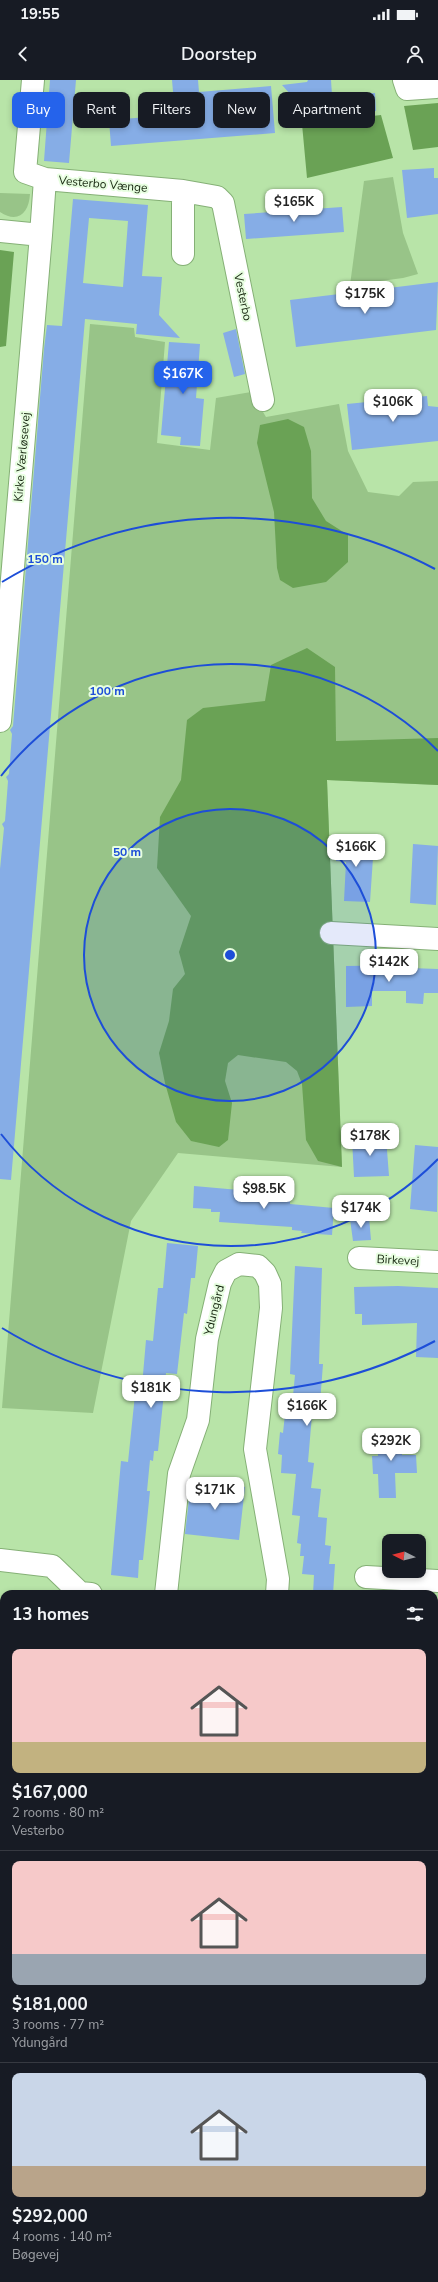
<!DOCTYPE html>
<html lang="en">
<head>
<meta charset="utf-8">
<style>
  body { margin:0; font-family:"Nunito Sans",sans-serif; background:#20242c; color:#f1f3f6; height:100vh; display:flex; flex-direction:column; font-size:15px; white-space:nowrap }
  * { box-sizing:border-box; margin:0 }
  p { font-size:13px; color:#9ea1a6 }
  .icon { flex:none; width:22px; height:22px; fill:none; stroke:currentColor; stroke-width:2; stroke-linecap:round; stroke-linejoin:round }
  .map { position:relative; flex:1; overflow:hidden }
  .drawer { position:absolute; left:0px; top:1510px; width:438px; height:692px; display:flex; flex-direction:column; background:#171b24; border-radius:12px 12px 0 0; box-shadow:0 2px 6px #0003 }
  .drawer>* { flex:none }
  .hud { position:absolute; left:12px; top:12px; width:414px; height:36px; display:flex; gap:8px }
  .needle { width:26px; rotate:276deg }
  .tools { position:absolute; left:382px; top:1454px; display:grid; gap:8px }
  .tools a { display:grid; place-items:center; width:44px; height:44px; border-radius:8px; background:#171b24; box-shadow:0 2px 6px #0003; font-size:20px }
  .price { position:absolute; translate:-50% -34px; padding:0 9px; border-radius:8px; background:#fff; color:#222; font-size:13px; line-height:26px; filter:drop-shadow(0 1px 2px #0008) }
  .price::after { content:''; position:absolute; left:50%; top:24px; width:12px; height:9px; margin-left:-6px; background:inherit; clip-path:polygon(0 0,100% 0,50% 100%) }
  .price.active { background:#2563eb; color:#fff }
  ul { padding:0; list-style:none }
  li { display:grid; align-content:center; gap:8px; height:212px; padding:0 12px }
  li+li { border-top:1px solid #363941 }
  li span { display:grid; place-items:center; height:124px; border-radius:8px; color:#555 }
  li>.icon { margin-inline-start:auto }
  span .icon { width:72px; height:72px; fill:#fffc; stroke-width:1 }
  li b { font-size:17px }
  h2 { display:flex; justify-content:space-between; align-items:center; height:48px; padding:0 12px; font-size:17px }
  .chip { padding:0 14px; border-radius:8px; background:#171b24; box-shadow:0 2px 6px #0003; font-size:14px; line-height:36px }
  .chip.active { background:#2563eb; color:#fff }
  .status { display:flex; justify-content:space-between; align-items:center; height:28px; padding:0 20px; background:#171b24; direction:ltr }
  .status svg { height:11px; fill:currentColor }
  header { display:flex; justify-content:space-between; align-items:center; height:52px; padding:0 12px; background:#171b24; font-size:18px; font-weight:600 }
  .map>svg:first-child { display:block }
  .green { fill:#98c488 }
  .forest { fill:#6aa255 }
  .building { fill:#86ade6; fill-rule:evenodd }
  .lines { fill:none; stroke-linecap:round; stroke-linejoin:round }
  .minor-casing { stroke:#85b076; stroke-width:24 }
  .minor { stroke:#fff; stroke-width:22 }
  .ring { fill:none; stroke:#1d4ed8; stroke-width:2 }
  .labels { text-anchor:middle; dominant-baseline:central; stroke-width:4; stroke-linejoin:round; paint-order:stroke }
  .street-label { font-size:12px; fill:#172710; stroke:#e7fee0 }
  .centre { fill:#1d4ed8; stroke:#e7fee0; stroke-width:2 }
  .ring-label { font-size:12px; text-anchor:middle; font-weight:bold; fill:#1d4ed8; stroke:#e7fee0; stroke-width:4; stroke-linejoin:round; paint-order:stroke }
</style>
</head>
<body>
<div class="status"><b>19:55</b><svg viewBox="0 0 49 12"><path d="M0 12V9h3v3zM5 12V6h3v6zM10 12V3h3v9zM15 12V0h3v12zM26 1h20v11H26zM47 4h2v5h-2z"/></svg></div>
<header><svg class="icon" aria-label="back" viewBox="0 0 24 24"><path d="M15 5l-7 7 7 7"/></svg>Doorstep<svg class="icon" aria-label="person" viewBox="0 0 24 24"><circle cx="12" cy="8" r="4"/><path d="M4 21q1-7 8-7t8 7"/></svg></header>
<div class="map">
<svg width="438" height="2202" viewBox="0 0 438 2202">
  <rect width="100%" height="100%" fill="#b8e4a8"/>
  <path class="green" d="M393 97 403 153 418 194 403 198 350 205 364 101Z
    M0 113 30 114C29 133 18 144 0 132Z
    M90 244 134 248 135 257 165 262 157 363 210 370 216 318 251 312 266 337 339 324 348 371 368 412 399 416 413 402 438 401V705L327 700 342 1087 178 1073 131 1141 93 1333 2 1328Z"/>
  <path class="forest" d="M438 23V67L413 70 404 26Z
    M381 35 393 78 307 98 302 44Z
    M0 170 14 172 6 266 0 267Z
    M288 339 304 347 311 371 312 418 326 441 348 455V482L326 502 293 508 280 500 277 488 274 432 257 363 260 345Z
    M307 568 335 587 336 661 438 658V705L327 700 342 1087 318 1081 306 1060 302 1004 297 991 286 982 238 975 228 983 225 1001 232 1023 228 1060 219 1067 191 1061 176 1042 165 1003 159 973 169 941 173 909 185 894 179 872 191 836 157 788 160 737 181 700 187 640 203 628 265 621 271 585Z"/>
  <path class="building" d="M50 0H76L69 83 44 81Z
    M172 0H198L199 12 271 6 275 53 111 66 109 40 175 35Z
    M308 0H331L332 15 375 13 376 31 318 33 317 25 301 26 282 5 307 2Z
    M434 88V98H438V134L407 138 402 90Z
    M73 119 148 125 142 196 162 197 159 235 180 258 136 254 137 244 85 239 11 1100 0 1099V789L4 748 2 744 5 741 8 701 6 697 9 694 12 654 10 650 13 646 44 269 47 245 62 246ZM89 138 128 141 123 207 83 203Z
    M342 127 344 152 246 159 244 134Z
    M438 202 436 250 296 267 290 220Z
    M236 249 245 294 234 297 223 253Z
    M169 262 200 264 196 318 204 319 200 366 180 365 181 357 161 355Z
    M427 316 428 326 438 327V361L352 370 347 324Z
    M337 755 352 756V762L374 763 370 822 344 821 346 782 336 781Z
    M413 764 438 766 436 825 410 823Z
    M410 885V888L438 889V913H424L423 924 406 923V911H372V926L346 927V886Z
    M386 1057 389 1096 354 1097 352 1059Z
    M415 1065 438 1067 437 1132 410 1129Z
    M194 1106 263 1112 262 1116 290 1118V1124L334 1128 332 1155 301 1153 302 1151 292 1150V1147L219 1142 220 1132H211V1129L193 1128Z
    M369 1137 371 1160 353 1161 350 1139Z
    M167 1163 198 1166 195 1198H191L187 1234 184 1233 177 1294 166 1293 158 1371H154L153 1381 150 1380 147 1411H150L143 1480H139L138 1498 111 1495 121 1381 128 1382 136 1305 142 1306 146 1260 153 1261 158 1208H163Z
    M295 1186 322 1188 319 1284H323L320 1323H313L308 1382 314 1383 311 1408 321 1409 318 1437 327 1438 325 1465 331 1466 329 1484H335L333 1514H313L314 1495 302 1494 304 1476H300L301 1464 297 1463 300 1436 292 1435 296 1394 281 1393 282 1375 278 1374 280 1352 283 1353 285 1334 289 1335 290 1326H292L295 1295 290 1294Z
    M398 1206 438 1208V1278L416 1277 417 1243 362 1245V1234H355L354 1207Z
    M402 1350V1375H416L417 1393H395L396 1418H379L378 1394H373L372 1376H378L377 1351Z
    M191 1402 245 1407 239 1460 185 1454Z"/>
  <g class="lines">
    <g class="minor-casing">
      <path id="minor" d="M33 0 25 92 45 99
        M404 0 407 9 436 7
        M0 151 41 155 0 641
        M41 155 45 99 183 111 217 117 223 123 263 320
        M183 174V111
        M331 853 438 859
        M359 1178 438 1182
        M0 1480 52 1486 80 1513 91 1514
        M366 1497 438 1501
        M166 1514 179 1394 198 1340 207 1259 220 1203 226 1191 239 1184 258 1186 265 1193 270 1204 271 1228 255 1369 278 1499 277 1514
        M0 1766H4
        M434 1813 438 1814
        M377 2198 397 2202
        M110 2202V2198"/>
    </g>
    <use href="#minor" class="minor"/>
  </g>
  <circle cx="230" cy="875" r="146" fill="#1d4ed8" fill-opacity=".12"/>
  <g class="ring">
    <circle cx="230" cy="875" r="146"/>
    <path d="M438 1079A291 291 0 0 1 1 1054M1 696A291 291 0 0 1 438 671"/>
    <path d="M435 1261A437 437 0 0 1 2 1248M2 502A437 437 0 0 1 435 489"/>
  </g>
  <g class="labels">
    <g class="street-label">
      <text transform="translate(103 104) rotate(5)">Vesterbo Vænge</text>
      <text transform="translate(243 217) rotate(78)">Vesterbo</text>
      <text transform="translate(22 377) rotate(-85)">Kirke Værløsevej</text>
      <text transform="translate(398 1180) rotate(3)">Birkevej</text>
      <text transform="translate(214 1230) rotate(-76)">Ydungård</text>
    </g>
  </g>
  <circle cx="230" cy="875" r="6" class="centre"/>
  <g class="ring-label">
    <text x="45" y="483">150 m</text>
    <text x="107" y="615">100 m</text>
    <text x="127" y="776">50 m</text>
  </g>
</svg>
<div class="tools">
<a><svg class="needle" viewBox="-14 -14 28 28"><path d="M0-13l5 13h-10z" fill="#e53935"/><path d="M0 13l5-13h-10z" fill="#9ea1a6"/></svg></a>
</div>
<b class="price" style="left:294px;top:143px">$165K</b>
<b class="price" style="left:365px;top:235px">$175K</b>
<b class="price active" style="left:183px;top:315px">$167K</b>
<b class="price" style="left:393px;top:343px">$106K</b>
<b class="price" style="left:356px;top:788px">$166K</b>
<b class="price" style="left:389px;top:903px">$142K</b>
<b class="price" style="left:370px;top:1077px">$178K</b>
<b class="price" style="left:264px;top:1130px">$98.5K</b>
<b class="price" style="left:361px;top:1149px">$174K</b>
<b class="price" style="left:151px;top:1329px">$181K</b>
<b class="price" style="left:307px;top:1347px">$166K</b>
<b class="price" style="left:391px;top:1382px">$292K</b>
<b class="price" style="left:215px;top:1431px">$171K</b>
<div class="hud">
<a class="chip active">Buy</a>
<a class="chip">Rent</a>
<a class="chip">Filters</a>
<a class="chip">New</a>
<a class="chip">Apartment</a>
</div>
<section class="drawer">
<h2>13 homes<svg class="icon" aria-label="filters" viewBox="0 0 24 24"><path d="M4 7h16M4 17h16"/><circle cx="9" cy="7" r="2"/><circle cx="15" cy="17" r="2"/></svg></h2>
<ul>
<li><span style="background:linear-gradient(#f6c9c9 75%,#c2b280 0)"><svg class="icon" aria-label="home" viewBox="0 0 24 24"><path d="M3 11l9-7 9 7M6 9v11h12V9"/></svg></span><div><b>$167,000</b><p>2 rooms · 80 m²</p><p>Vesterbo</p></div></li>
<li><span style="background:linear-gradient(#f6c9c9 75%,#9aa5b1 0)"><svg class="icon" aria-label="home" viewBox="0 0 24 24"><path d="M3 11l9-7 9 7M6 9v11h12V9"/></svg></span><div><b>$181,000</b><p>3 rooms · 77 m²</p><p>Ydungård</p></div></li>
<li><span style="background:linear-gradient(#c9d6e8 75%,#b9a48a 0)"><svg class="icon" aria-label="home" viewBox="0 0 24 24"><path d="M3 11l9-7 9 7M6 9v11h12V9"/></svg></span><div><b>$292,000</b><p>4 rooms · 140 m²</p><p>Bøgevej</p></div></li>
</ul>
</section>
</div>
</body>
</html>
